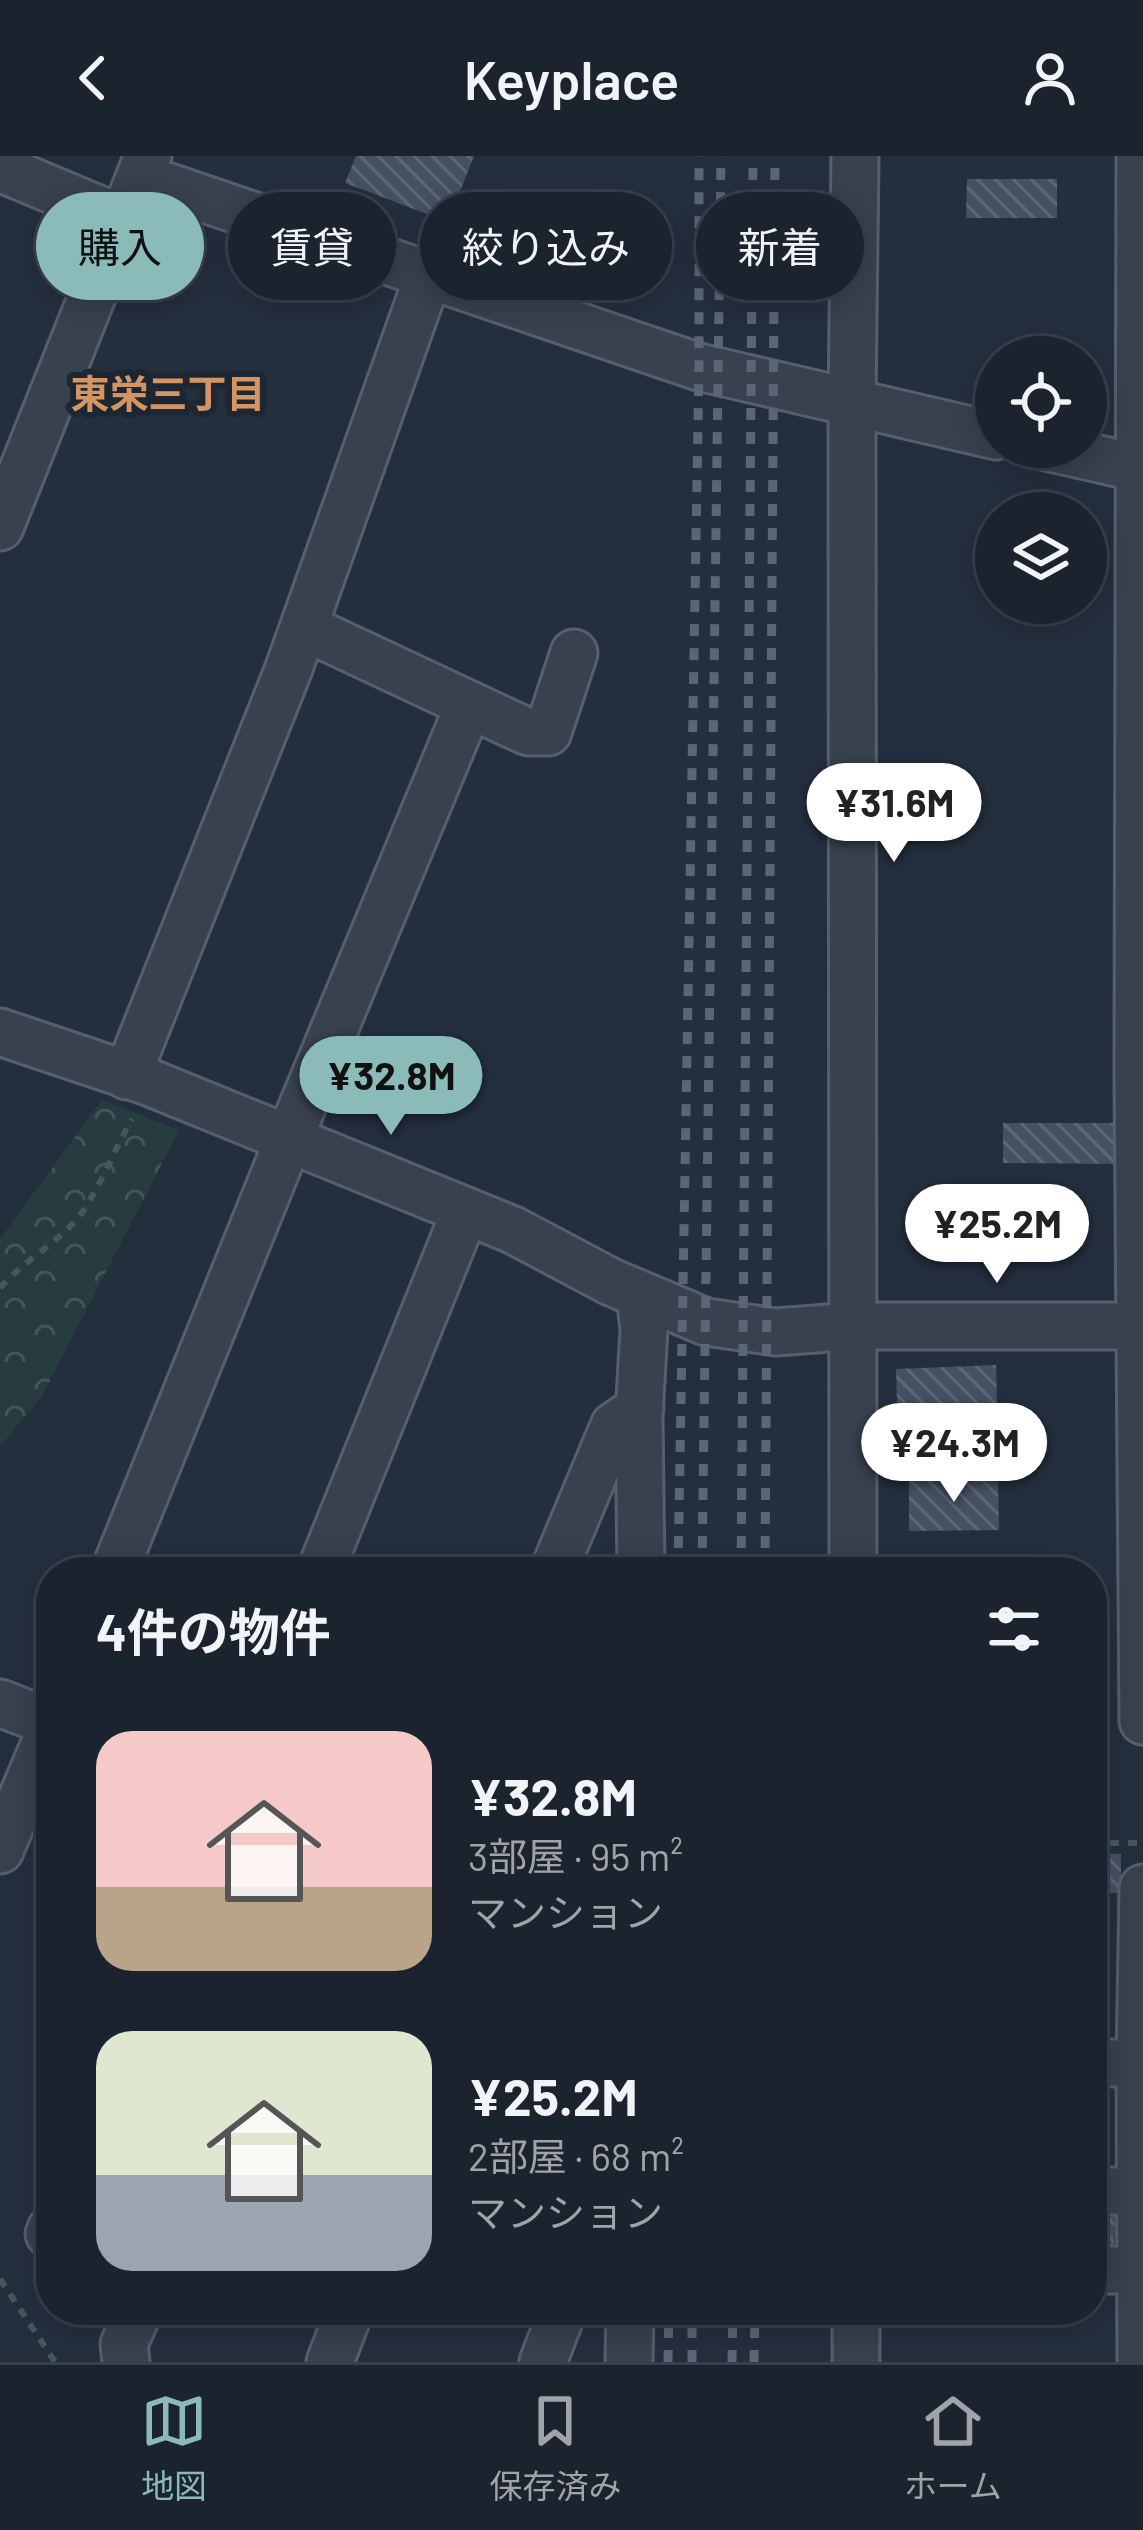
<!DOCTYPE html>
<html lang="ja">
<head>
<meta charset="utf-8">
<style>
  body { margin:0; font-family:Barlow,"Noto Sans JP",sans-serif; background:#242b36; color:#f1f3f6; height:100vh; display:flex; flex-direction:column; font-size:45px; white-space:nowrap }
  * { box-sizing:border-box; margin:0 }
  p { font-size:39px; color:#a0a4aa }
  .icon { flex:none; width:66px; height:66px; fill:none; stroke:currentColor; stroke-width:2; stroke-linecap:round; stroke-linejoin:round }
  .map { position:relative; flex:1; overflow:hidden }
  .drawer { position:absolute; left:36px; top:1401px; width:1071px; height:768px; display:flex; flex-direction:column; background:#1b232e; border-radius:48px; box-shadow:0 6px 30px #0003,0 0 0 3px #39404a }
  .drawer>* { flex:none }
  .top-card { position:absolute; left:36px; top:36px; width:1071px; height:108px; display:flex; gap:24px }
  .buttons { position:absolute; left:975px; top:180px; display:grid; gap:24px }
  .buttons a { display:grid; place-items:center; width:132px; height:132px; border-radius:50%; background:#1b232e; box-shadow:0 6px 30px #0003,0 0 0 3px #39404a; font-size:60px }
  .price { position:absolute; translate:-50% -102px; padding:0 27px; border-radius:42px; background:#fff; color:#222; font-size:39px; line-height:78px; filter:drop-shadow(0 3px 6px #0008) }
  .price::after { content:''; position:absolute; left:50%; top:72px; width:36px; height:27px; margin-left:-18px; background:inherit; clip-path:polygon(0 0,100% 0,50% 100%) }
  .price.on { background:#8bbbb9; color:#111 }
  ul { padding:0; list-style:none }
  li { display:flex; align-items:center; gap:36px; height:300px; padding:0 60px }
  li span { display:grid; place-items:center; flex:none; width:336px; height:240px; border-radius:36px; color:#555 }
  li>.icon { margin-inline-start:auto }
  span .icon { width:144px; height:144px; fill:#fffc; stroke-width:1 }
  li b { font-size:51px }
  h2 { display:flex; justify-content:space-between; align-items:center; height:144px; padding:0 60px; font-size:51px }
  .tag { padding:0 42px; border-radius:54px; background:#1b232e; box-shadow:0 6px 30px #0003,0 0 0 3px #39404a; font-size:42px; line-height:108px }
  .tag.on { background:#8bbbb9; color:#111 }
  header { display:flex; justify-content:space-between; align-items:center; height:156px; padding:0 60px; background:#1b232e; font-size:54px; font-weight:600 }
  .tab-bar { display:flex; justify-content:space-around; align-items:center; height:168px; border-top:3px solid #39404a; background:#1b232e; font-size:33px; color:#a0a4aa }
  .tab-bar a { display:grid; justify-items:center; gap:6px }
  .tab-bar .on { color:#8bbbb9 }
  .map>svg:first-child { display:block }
  .park { fill:url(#park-crowns) }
  .building { fill:url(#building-back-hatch) }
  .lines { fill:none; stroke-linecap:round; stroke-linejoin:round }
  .minor-casing { stroke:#565f6c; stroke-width:51 }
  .path { stroke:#44595c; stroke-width:6; stroke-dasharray:9 9; stroke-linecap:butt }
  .minor { stroke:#38414e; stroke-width:45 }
  .rail { stroke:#5a6575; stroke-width:9; stroke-dasharray:12 12; stroke-linecap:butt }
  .labels { text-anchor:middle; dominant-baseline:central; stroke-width:12; stroke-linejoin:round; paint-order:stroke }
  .neighbourhood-label { font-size:39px; font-weight:bold; fill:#d59563; stroke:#1d2633 }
</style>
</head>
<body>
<header><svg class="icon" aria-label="back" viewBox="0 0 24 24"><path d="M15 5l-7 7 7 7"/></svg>Keyplace<svg class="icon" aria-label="person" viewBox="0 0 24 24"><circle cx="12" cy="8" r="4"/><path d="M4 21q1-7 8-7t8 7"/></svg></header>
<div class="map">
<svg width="1143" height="2206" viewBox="0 0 1143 2206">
  <defs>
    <pattern id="park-crowns" width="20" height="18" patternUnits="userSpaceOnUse" patternTransform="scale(3)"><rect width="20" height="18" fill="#263c3f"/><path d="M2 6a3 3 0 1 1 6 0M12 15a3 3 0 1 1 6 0" fill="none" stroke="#435659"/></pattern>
    <pattern id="building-back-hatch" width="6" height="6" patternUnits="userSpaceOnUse" patternTransform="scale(3)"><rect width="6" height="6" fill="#455162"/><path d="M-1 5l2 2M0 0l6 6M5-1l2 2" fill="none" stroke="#5d6877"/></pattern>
  </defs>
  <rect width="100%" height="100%" fill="#242f3e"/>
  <path class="park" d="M102 944 179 974 42 1240 0 1290V1083Z"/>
  <path class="building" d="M356 0H474L448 66 345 27Z
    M967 23H1057V62H966Z
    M1003 967H1117L1116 1008 1003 1007Z
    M996 1209 999 1312 899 1316 896 1213Z
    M998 1323 999 1374 909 1375V1324Z
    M1092 1697 1121 1698V1737H1092Z
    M1092 2057H1115L1114 2103 1092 2102Z"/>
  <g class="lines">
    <g class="minor-casing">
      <path id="minor" d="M1140 0 1138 920 1143 1565
        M0 12 124 64
        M140 21 699 211 996 280
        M1046 291 1143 313
        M0 371 148 0
        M304 471 528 576H548L574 497
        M0 876 146 925 513 1074 611 1126 706 1166 776 1176 855 1170H1143
        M127 920 289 512 429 118
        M640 1139 644 1173 639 1259 641 1416
        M114 1416 288 985 469 549
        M320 1416 465 1056
        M553 1416 614 1270 640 1252
        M853 1416 852 247 855 0
        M0 1547 51 1567
        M0 1694 51 1573
        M1092 1907H1143
        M1092 2035H1140
        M49 2078 51 2073
        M1092 2114H1140
        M126 2206 124 2188 139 2154
        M330 2206 350 2154
        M543 2206 563 2154
        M629 2206 630 2154
        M856 2206V2154
        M1141 2206 1140 1907 1143 1732"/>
    </g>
    <path class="path" d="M0 1132C25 1103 61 1086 83 1055 102 1027 115 992 132 963
      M1092 1687H1143
      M0 2123 55 2206"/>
    <use href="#minor" class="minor"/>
    <path class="rail" d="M678 1416 699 211V0
      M702 1416 721 0
      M741 1416 753 0
      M765 1416 775 0
      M668 2206 669 2154
      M692 2206V2154
      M732 2206 733 2154
      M754 2206 755 2154"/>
  </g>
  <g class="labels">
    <g class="neighbourhood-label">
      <text x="168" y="236">東栄三丁目</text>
    </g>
  </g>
</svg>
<div class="buttons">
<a><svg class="icon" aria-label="locate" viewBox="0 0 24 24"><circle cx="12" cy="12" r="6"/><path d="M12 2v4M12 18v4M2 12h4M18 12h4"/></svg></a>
<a><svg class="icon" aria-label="layers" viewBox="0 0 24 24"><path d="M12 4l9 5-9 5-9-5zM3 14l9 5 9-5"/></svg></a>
</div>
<b class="price" style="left:894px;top:709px">¥31.6M</b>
<b class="price on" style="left:391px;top:982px">¥32.8M</b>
<b class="price" style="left:997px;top:1130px">¥25.2M</b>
<b class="price" style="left:954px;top:1349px">¥24.3M</b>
<div class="top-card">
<a class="tag on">購入</a>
<a class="tag">賃貸</a>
<a class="tag">絞り込み</a>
<a class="tag">新着</a>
</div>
<section class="drawer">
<h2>4件の物件<svg class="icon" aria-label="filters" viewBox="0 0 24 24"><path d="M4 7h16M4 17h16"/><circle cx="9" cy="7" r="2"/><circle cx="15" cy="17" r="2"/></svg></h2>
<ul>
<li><span style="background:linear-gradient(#f6c9c9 65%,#b9a48a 0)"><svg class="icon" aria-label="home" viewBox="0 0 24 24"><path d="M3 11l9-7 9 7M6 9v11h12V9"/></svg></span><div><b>¥32.8M</b><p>3部屋 · 95 m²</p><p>マンション</p></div></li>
<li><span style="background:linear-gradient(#dfe7d0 60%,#9aa5b1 0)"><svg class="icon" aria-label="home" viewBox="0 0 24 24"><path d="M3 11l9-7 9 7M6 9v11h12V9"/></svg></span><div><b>¥25.2M</b><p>2部屋 · 68 m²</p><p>マンション</p></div></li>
</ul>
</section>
</div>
<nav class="tab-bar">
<a class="on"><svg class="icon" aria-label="map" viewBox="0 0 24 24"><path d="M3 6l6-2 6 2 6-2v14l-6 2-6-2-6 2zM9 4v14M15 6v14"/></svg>地図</a>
<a><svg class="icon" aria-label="saved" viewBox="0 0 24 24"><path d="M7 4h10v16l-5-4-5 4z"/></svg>保存済み</a>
<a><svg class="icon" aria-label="home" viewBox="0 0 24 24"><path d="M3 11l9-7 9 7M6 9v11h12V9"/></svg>ホーム</a>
</nav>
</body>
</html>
